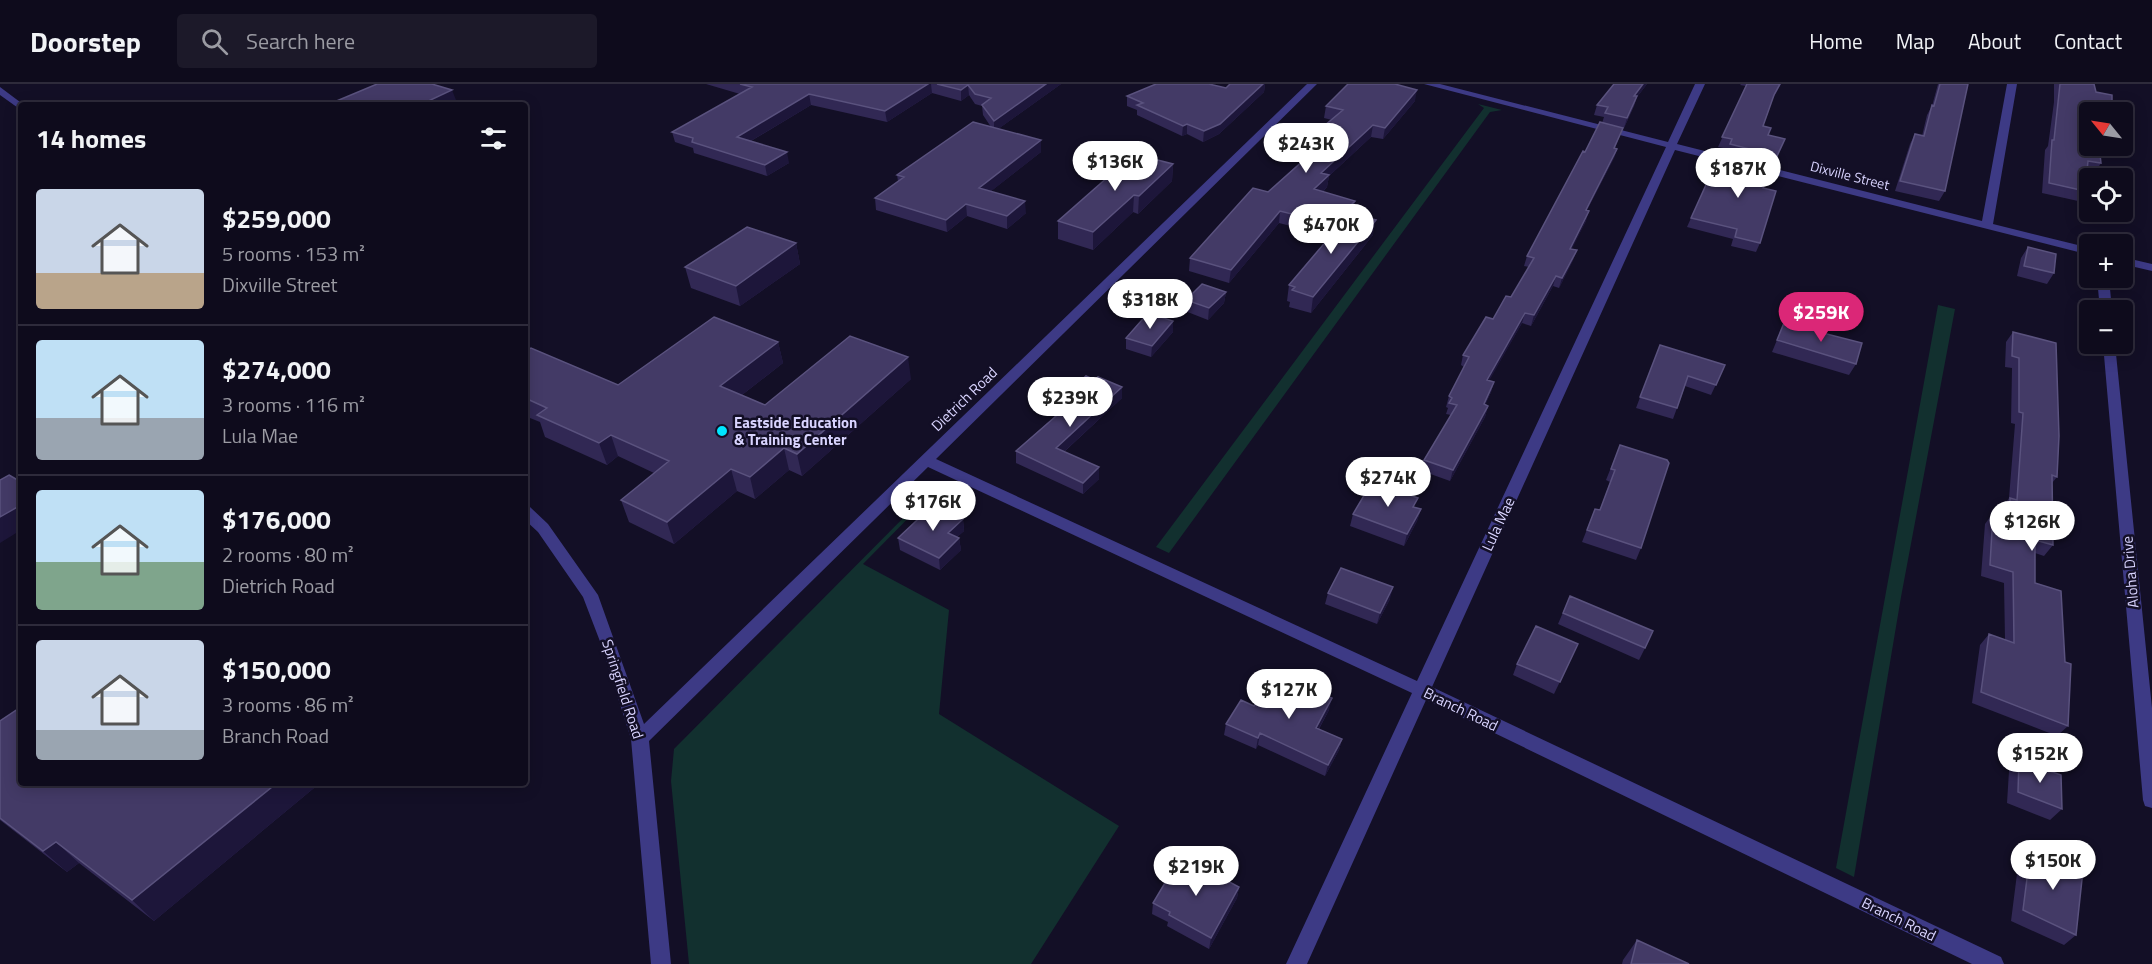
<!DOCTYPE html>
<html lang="en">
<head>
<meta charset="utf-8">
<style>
  body { margin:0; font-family:"Titillium Web",sans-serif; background:#1c1929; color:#f1f3f6; height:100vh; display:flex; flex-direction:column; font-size:22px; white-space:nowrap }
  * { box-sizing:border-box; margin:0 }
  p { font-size:20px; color:#9b9ba3 }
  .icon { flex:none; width:33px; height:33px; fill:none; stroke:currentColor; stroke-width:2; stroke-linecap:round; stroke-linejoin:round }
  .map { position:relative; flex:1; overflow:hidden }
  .details { position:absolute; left:18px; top:18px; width:510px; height:684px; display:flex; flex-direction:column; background:#0e0b1c; border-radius:6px; box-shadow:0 3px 15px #0003,0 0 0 2px #2e2b3b }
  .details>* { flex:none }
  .needle { width:39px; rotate:300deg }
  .fabs { position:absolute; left:2079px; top:18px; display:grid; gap:12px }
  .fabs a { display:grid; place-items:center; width:54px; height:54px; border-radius:6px; background:#0e0b1c; box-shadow:0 3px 15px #0003,0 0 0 2px #2e2b3b; font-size:30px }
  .price { position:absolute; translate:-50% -51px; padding:0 14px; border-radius:21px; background:#fff; color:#222; font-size:20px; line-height:39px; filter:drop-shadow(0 2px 3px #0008) }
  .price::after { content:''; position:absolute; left:50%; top:36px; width:18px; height:14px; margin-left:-9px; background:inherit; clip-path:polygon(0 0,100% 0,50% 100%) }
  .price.current { background:#db2777; color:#fff }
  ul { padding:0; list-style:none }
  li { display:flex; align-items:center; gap:18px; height:150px; padding:0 18px }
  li+li { border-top:2px solid #2e2b3b }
  li span { display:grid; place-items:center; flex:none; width:168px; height:120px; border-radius:6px; color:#555 }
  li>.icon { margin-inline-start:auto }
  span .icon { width:72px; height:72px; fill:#fffc; stroke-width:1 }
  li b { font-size:26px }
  h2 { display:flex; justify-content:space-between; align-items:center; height:72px; padding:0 18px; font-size:26px }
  header { display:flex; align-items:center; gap:36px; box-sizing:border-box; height:84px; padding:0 30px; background:#0e0b1c; border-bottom:2px solid #2e2b3b }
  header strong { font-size:28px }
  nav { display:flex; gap:33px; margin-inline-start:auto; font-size:21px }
  .search { width:420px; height:54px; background:#1c1929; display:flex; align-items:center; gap:15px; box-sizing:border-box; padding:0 21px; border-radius:6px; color:#9b9ba3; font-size:22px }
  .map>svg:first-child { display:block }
  .green { fill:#12302f }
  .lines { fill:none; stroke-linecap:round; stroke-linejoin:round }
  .street { fill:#3d3a85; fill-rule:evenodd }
  .wall { fill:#312854 }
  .shaded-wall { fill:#1d163a }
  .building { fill:#433a66; stroke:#5a527e; stroke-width:1.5 }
  .poi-dot { fill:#00e5ff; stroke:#130f26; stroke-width:2 }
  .labels { text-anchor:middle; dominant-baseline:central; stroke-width:5; stroke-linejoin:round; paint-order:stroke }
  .far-street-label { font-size:14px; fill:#d9d4ff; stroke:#130f26 }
  .street-label { font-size:15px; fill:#d9d4ff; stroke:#130f26 }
  .poi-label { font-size:15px; font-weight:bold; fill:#d9d4ff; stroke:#130f26; text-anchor:start }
</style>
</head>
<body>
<header>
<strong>Doorstep</strong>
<div class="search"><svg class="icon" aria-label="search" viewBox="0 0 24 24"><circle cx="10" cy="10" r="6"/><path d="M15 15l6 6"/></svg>Search here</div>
<nav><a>Home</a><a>Map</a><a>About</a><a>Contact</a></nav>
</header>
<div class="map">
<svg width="2152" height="880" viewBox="0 0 2152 880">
  <rect width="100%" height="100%" fill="#130f26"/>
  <path class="green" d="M1478 20 1502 26 1490 28 1169 469 1156 463 1484 24Z
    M1938 221 1955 225 1901 513 1854 793 1836 784Z
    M937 405 863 480 949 526 939 630 1119 742 1031 880H689L671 697 674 665 931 406Z"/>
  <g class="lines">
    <path class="street" d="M1307 0H1317L936 375 1417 597 1666 63 1424 0H1440L1668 58 1695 0H1705L1677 60 1982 137 2007 0H2017L1993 140 2090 164V171L1675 66 1432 603 2001 873 2004 880H1972L1426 616 1307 880H1286L1412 609 928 383 649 657 671 880H651L631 655 601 560 583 513 538 448 525 436V422L530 423 548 440 598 511 644 640Z
      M0 3 24 21H21V26L0 11Z
      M2122 173 2152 180V187L2122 180Z
      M2097 194H2109L2112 226H2100Z
      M2103 260H2115L2152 624V724L2145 722 2143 716Z"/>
  </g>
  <path class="wall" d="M706 0H1061L998 45 1041 56V68L991 107 1026 129 1007 145 967 132 947 148 876 126 875 114 898 97 897 91 991 43 983 31 982 22 975 20 969 11 961 17 932 9 887 38 811 21 751 57 789 79 767 92 694 69 693 64 675 58 672 48 740 10Z
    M1230 0H1265L1264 8 1219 50 1203 58 1187 50 1182 52 1137 31V26L1127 22V12L1226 4Z
    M1614 0H1647L1637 13 1634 22 1624 44H1623L1615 64 1617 65 1614 74 1587 126 1586 137 1571 165 1577 166 1573 176 1559 204 1553 202 1531 242 1522 239 1489 296 1494 298 1491 308 1485 321 1488 322 1485 333 1450 397 1422 387 1424 376 1451 331 1446 330 1448 324 1446 323 1449 312 1464 283 1461 281 1463 271 1511 213 1529 183 1524 182 1527 172 1602 39 1604 33 1594 31 1597 21Z
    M1741 0H1781L1771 18 1763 42 1768 51 1785 55 1773 82 1726 70 1728 65 1718 63 1746 2 1740 1Z
    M1938 0H1968L1945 107 1939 117 1895 107 1910 60 1915 50 1922 52 1927 31 1932 22Z
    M2054 0H2094L2090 62H2109L2104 68 2100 67 2101 79 2094 90 2087 88 2085 107 2078 117 2042 109 2045 66 2048 62 2054 18Z
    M1415 17 1383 55 1371 53 1329 92 1327 103 1323 108 1355 117 1353 129 1373 151 1311 229 1289 223 1290 218 1287 217 1289 201 1330 152 1279 139 1229 199 1189 187 1190 174 1268 108 1304 75H1303L1305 63 1310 58 1311 53 1332 36 1324 34 1326 22Z
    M1173 80 1172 97 1138 130 1133 128 1093 166 1058 155V137Z
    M1763 104 1760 159 1756 168 1731 162 1733 155 1687 143 1691 134Z
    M796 159 800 180 740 222 691 204 685 183Z
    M2028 163 2054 189 2047 200 2017 192 2021 174Z
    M1226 208 1224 219 1208 236 1185 227 1186 216Z
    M1173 237V248L1151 273 1126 265V254Z
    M1784 239 1856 280 1849 291 1772 268Z
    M2013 248 2057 393 2052 399 2053 461 2044 472 2035 469V499L2068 642 2057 652 1972 619 1980 561 1989 550 2005 556 2004 499 1981 492 1985 440 1993 429 2001 431 2002 425 2009 414 2015 340 2011 339 2012 284 2005 283 2006 258Z
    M778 258 783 279 742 311 765 321 911 295 802 392 789 386 755 415 737 407 674 460 629 438 621 416 654 389 618 372 607 381 545 353 540 338 525 332V267L618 301Z
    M1660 261 1725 281 1711 311 1685 302 1673 335 1636 324Z
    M1122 314 1064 368 1099 383V395L1083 410 1016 379V367L1054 333V322Z
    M1620 361 1641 464 1636 476 1582 458 1595 425 1600 426 1610 398 1606 396Z
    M1415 423 1421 425 1417 437 1404 462 1350 442 1353 430Z
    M963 435 964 447 957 453 959 454 961 466 940 486 900 466 898 454Z
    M1328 509 1390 515 1377 540 1325 520Z
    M1570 512 1645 564 1639 576 1558 540Z
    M1578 560 1554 610 1513 591 1517 580Z
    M1280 607 1329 626 1319 645 1342 655 1339 666 1325 692 1258 661 1256 665 1224 651 1226 640 1254 622Z
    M0 637 21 699H320L154 837 79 779 67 788 0 736Z
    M2019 676 2062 725 2050 736 2007 719 2009 687Z
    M2031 763 2076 851 2064 861 2011 837 2019 774Z
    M1239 803 1237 814 1209 865 1167 842 1168 838 1152 830 1153 819Z
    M1637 856 1689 880H1622L1623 876Z"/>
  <path class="shaded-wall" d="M928 0H931L932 9 887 38 885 27Z
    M1046 0H1061L994 48V37Z
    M1263 0H1265L1264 8 1219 50 1203 58 1204 47Z
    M1643 0H1647L1637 13 1624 44 1634 12Z
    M968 1 969 11 961 17V6Z
    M452 6 458 21H420Z
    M1417 6 1415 17 1383 55 1385 44Z
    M809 10 811 21 739 64 737 53Z
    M1187 40V50L1182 52 1183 42Z
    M1373 41 1371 53 1329 92 1327 103 1313 118 1314 105 1321 89Z
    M1041 56V68L980 116 979 104Z
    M1617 65 1614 74 1582 136 1586 126Z
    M787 68 789 79 767 92 765 81Z
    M1173 80 1172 97 1138 130 1139 112Z
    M1134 111 1133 128 1093 166V148Z
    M1025 117 1026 129 1007 145V132Z
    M1355 117 1353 130 1330 152 1332 140Z
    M966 120 967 132 947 148 946 136Z
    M1280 127 1279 139 1229 199 1231 186Z
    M1589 127 1586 137 1567 175 1570 165Z
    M1376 136 1373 151 1311 229 1313 213Z
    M796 159 800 180 740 222 736 202Z
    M1577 166 1573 176 1559 204 1562 194Z
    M1556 192 1553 202 1531 242 1534 231Z
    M1226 208 1224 219 1208 236 1209 224Z
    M1525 229 1522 239 1484 306 1487 296Z
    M1173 237V248L1151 273 1152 262Z
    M778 258 783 279 725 324 720 302Z
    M908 273 911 295 802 392 797 370Z
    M1494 298 1491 308 1481 330 1484 320Z
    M1122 303V314L1056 375V364Z
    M1488 322 1485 333 1450 397 1453 386Z
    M611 351 618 372 607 381 599 359Z
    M784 364 789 386 755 415 750 393Z
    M1099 383V395L1083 410V399Z
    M731 385 737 407 674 460 667 438Z
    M21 421V446L0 459V433Z
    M1421 425 1417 437 1404 462 1407 450Z
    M963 435 964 447 949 460 948 449Z
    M959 454 961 466 940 486 939 474Z
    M1393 503 1390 515 1377 540 1380 529Z
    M1332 614 1329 626 1313 655 1316 644Z
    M1260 649 1258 661 1256 665 1258 654Z
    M1342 655 1339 666 1325 692 1328 681Z
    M277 699H320L154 837 132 816Z
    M56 758 79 779 67 788 43 767Z
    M1239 803 1237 814 1209 865 1211 854Z"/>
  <path class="building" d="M377 0H432L452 6 420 21H327Z
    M740 0H928L885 27 809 10 737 53 787 68 765 81 692 58 693 54 672 48 752 3Z
    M937 0H1046L994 37 982 21 991 14 975 10 968 1 961 6Z
    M1156 0H1209L1226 4 1230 0H1263L1220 40 1204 47 1187 40 1183 42 1137 21 1143 19 1127 12Z
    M1348 0H1395L1417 6 1385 44 1373 41 1321 89 1329 91 1314 105 1355 117 1332 140 1280 127 1231 186 1190 174 1253 104 1268 108 1315 66 1305 63 1315 54 1311 53 1343 26 1326 22Z
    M1614 0H1643L1634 12H1637L1627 34 1605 29 1608 23 1597 21Z
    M1747 0H1780L1774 11 1763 42 1771 44 1768 51 1785 55 1777 72 1730 60 1732 55 1722 53Z
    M1940 0H1968L1945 107 1900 97 1915 50 1924 52 1932 21 1934 22Z
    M2060 0H2094L2096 8 2112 11V28H2090V62H2099L2101 79 2088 77 2085 107 2049 99 2052 56H2054Z
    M973 38 1041 56 979 104 1025 117 1007 132 966 120 946 136 875 114 904 93 897 91Z
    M1600 38 1623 44 1614 64 1617 65 1586 126 1589 127 1570 165 1577 166 1562 194 1556 192 1534 231 1525 229 1487 296 1494 298 1484 320 1488 322 1453 386 1424 376 1457 321 1449 319 1452 314 1449 312 1469 273 1463 271 1486 233 1493 235 1506 212 1511 213 1534 174 1527 172 1583 67 1585 68Z
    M1134 70 1173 80 1139 112 1134 111 1093 148 1058 137Z
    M1726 71 1773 83 1763 104 1776 107 1760 159 1735 153 1737 145 1691 134 1710 92 1717 94Z
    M1350 129 1376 136 1313 213 1292 206 1295 203 1289 201Z
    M747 143 796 159 736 202 685 183Z
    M2028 163 2056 170 2054 189 2024 182Z
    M1202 200 1226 208 1209 224 1186 216Z
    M1148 229 1173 237 1152 262 1126 254Z
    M714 233 778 258 720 302 765 321 850 252 908 273 797 370 784 364 750 393 731 385 667 438 621 416 669 377 611 351 599 359 537 331 547 324 525 314V267L531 264 618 301Z
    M1784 239 1862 259 1856 280 1777 256Z
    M2013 248 2056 259 2059 352 2057 393 2052 391 2053 461 2035 456V499L2061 507 2065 578 2071 580 2068 642 1981 608 1989 550 2014 559 2013 488 1990 481 1993 429 2010 434V414L2017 416 2023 329 2019 328V274L2012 272Z
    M1660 261 1725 281 1716 301 1688 292 1677 324 1640 313Z
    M1086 292 1095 296 1098 293 1122 303 1056 364 1099 383 1083 399 1016 367 1063 326 1054 322Z
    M1620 361 1667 376 1669 379 1641 464 1587 446 1595 425 1600 426 1615 386 1611 385Z
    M9 391 21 398V421L0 433V396Z
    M1372 398 1418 414 1413 423 1421 425 1407 450 1353 430Z
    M933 421 963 435 948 449 959 454 939 474 898 454Z
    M1341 484 1393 503 1380 529 1328 509Z
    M1570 512 1653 547 1645 564 1563 529Z
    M1536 542 1578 560 1560 598 1517 580Z
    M1287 595 1332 614 1316 644 1342 655 1328 681 1260 649 1258 654 1226 640 1241 616 1254 622 1266 601 1280 607Z
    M21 623V699H277L132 816 56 758 43 767 0 734V637Z
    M2019 676 2061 691 2062 725 2018 708Z
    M2031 763 2083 786 2076 851 2023 826Z
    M1181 772 1239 803 1211 854 1169 831 1170 828 1153 819Z
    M1637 856 1689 880H1631Z"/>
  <circle class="poi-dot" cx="722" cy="347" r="6"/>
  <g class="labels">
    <g class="far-street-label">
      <text transform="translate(1850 91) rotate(14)">Dixville Street</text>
    </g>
    <g class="street-label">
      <text transform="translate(964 315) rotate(-44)">Dietrich Road</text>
      <text transform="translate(1498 440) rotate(-65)">Lula Mae</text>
      <text transform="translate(2130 488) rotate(-95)">Aloha Drive</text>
      <text transform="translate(623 605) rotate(72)">Springfield Road</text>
      <text transform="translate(1461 625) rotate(26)">Branch Road</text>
      <text transform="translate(1899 835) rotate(26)">Branch Road</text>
    </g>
    <g class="poi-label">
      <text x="734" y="338">Eastside Education<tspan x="734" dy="17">&amp; Training Center</tspan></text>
    </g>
  </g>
</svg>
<div class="fabs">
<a><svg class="needle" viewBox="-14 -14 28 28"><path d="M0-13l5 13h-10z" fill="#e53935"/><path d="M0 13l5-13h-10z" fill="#9b9ba3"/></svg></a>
<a><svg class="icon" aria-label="locate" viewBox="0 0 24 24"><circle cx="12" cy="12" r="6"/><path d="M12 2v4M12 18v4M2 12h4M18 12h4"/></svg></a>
<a>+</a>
<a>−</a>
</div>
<b class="price" style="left:1306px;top:90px">$243K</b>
<b class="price" style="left:1115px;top:108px">$136K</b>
<b class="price" style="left:1738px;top:115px">$187K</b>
<b class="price" style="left:1331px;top:171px">$470K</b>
<b class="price" style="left:1150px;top:246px">$318K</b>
<b class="price current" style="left:1821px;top:259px">$259K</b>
<b class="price" style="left:1070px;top:344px">$239K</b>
<b class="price" style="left:1388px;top:424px">$274K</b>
<b class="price" style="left:933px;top:448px">$176K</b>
<b class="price" style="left:2032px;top:468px">$126K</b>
<b class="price" style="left:1289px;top:636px">$127K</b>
<b class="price" style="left:2040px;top:700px">$152K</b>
<b class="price" style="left:2053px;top:807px">$150K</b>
<b class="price" style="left:1196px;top:813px">$219K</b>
<section class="details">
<h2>14 homes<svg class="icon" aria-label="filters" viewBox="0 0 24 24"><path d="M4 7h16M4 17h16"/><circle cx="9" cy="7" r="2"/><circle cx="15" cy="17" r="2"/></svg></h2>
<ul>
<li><span style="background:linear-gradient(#c9d6e8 70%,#b9a48a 0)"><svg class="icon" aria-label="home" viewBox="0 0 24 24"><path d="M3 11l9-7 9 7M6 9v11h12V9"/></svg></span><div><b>$259,000</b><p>5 rooms · 153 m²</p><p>Dixville Street</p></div></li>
<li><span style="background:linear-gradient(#bfe0f5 65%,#9aa5b1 0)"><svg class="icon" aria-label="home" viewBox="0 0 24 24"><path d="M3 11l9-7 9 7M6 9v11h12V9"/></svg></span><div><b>$274,000</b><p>3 rooms · 116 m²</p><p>Lula Mae</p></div></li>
<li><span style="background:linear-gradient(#bfe0f5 60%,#7fa58c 0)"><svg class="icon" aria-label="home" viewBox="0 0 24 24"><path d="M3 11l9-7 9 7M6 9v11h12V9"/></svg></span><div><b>$176,000</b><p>2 rooms · 80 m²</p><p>Dietrich Road</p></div></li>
<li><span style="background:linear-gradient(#c9d6e8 75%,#9aa5b1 0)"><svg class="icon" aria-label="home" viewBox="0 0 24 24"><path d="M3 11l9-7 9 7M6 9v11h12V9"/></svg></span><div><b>$150,000</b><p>3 rooms · 86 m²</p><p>Branch Road</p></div></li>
</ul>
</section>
</div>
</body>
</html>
